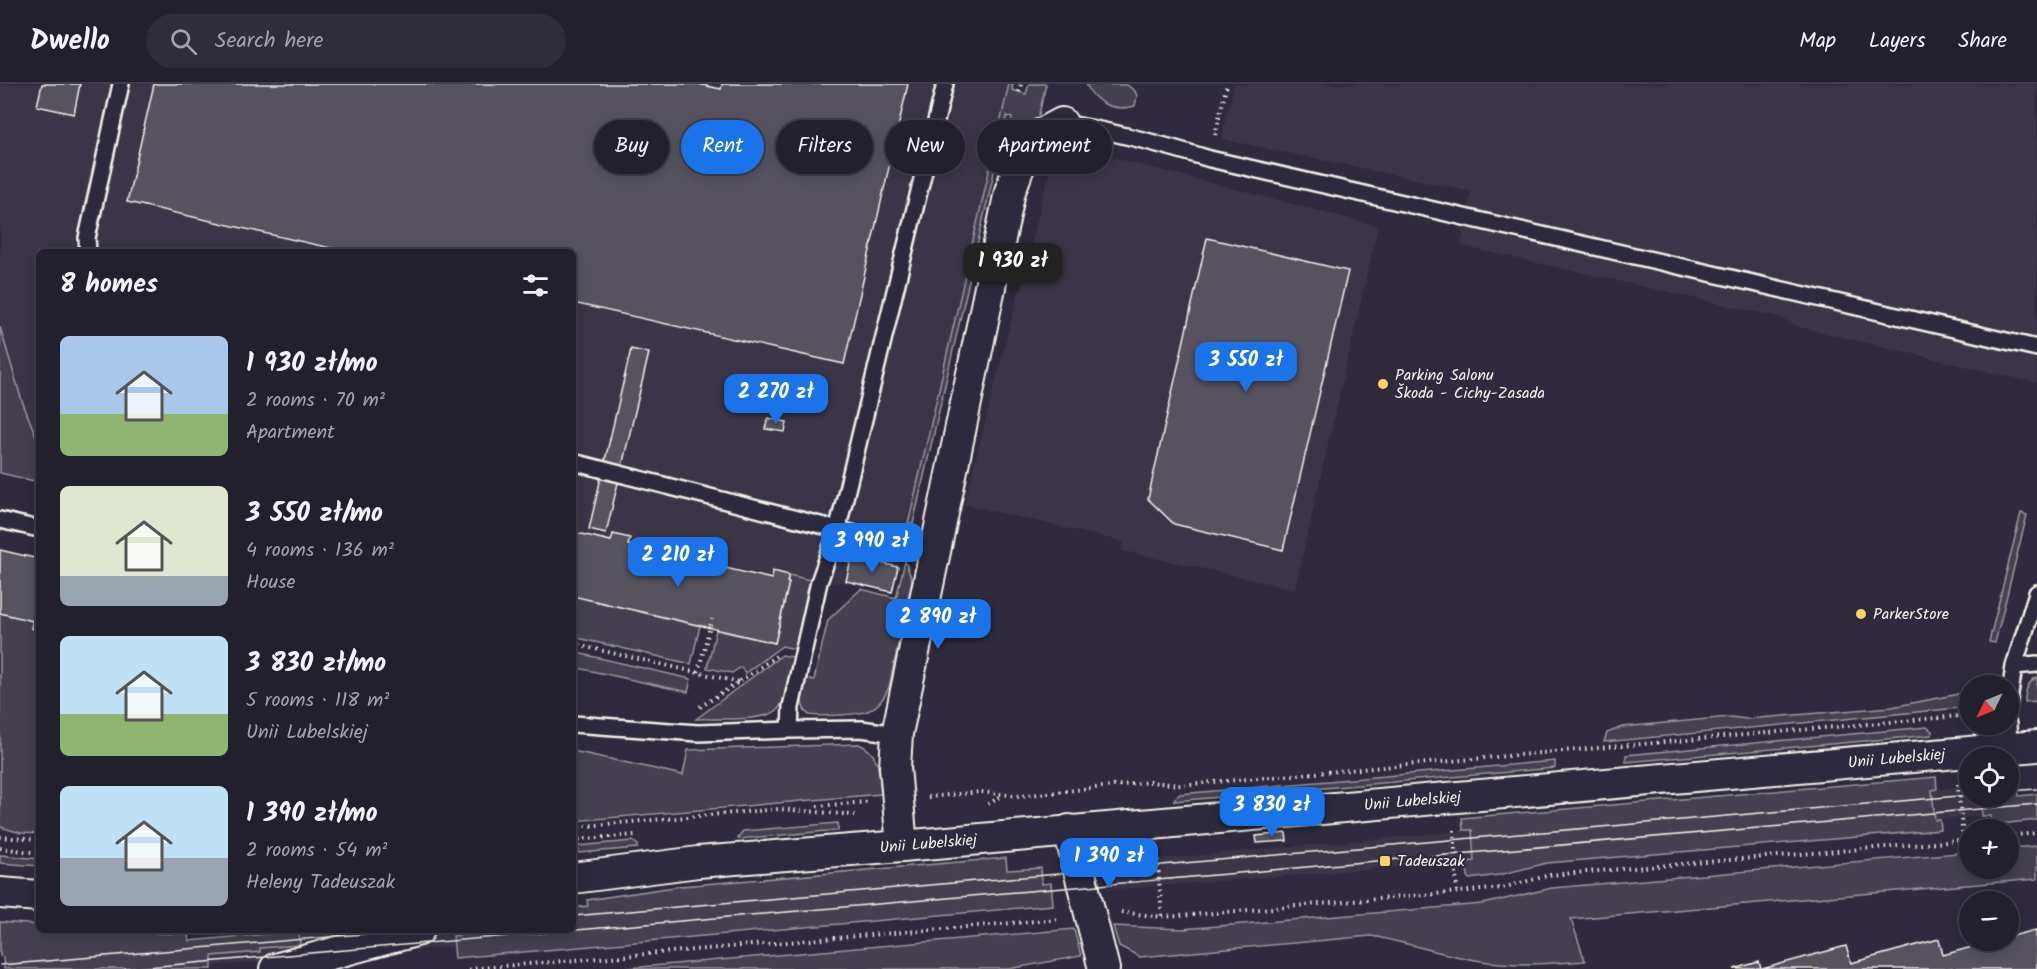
<!DOCTYPE html>
<html lang="en">
<head>
<meta charset="utf-8">
<style>
  body { margin:0; font-family:Kalam,sans-serif; background:#2f2d3a; color:#f1f3f6; height:100vh; display:flex; flex-direction:column; font-size:22px; white-space:nowrap }
  * { box-sizing:border-box; margin:0 }
  p { font-size:20px; color:#a3a3aa }
  .icon { flex:none; width:33px; height:33px; fill:none; stroke:currentColor; stroke-width:2; stroke-linecap:round; stroke-linejoin:round }
  .map { position:relative; flex:1; overflow:hidden }
  .panel { position:absolute; left:36px; top:165px; width:540px; height:684px; display:flex; flex-direction:column; background:#23202e; border-radius:9px; box-shadow:0 3px 15px #0003,0 0 0 2px #403e4a }
  .panel>* { flex:none }
  .guide { position:absolute; left:594px; top:36px; width:570px; height:54px; display:flex; gap:12px }
  .needle { width:39px; rotate:227deg }
  .fabs { position:absolute; left:1959px; top:591px; display:grid; gap:12px }
  .fabs a { display:grid; place-items:center; width:60px; height:60px; border-radius:50%; background:#23202e; box-shadow:0 3px 15px #0003,0 0 0 2px #403e4a; font-size:30px }
  .price { position:absolute; translate:-50% -51px; padding:0 14px; border-radius:12px; background:#1a73e8; color:#fff; font-size:20px; line-height:39px; filter:drop-shadow(0 2px 3px #0008) }
  .price::after { content:''; position:absolute; left:50%; top:36px; width:18px; height:14px; margin-left:-9px; background:inherit; clip-path:polygon(0 0,100% 0,50% 100%) }
  .price.active { background:#222; color:#fff }
  ul { padding:0; list-style:none }
  li { display:flex; align-items:center; gap:18px; height:150px; padding:0 24px }
  li span { display:grid; place-items:center; flex:none; width:168px; height:120px; border-radius:9px; color:#555 }
  li>.icon { margin-inline-start:auto }
  span .icon { width:72px; height:72px; fill:#fffc; stroke-width:1 }
  li b { font-size:26px }
  h2 { display:flex; justify-content:space-between; align-items:center; height:72px; padding:0 24px; font-size:26px }
  .chip { padding:0 21px; border-radius:27px; background:#23202e; box-shadow:0 3px 15px #0003,0 0 0 2px #403e4a; font-size:21px; line-height:54px }
  .chip.active { background:#1a73e8; color:#fff }
  header { display:flex; align-items:center; gap:36px; box-sizing:border-box; height:84px; padding:0 30px; background:#23202e; border-bottom:2px solid #403e4a }
  header strong { font-size:28px }
  nav { display:flex; gap:33px; margin-inline-start:auto; font-size:21px }
  .search { width:420px; height:54px; background:#2f2d3a; display:flex; align-items:center; gap:15px; box-sizing:border-box; padding:0 21px; border-radius:33px; color:#a3a3aa; font-size:22px }
  .map>svg:first-child { display:block }
  .built { fill:#3b3647 }
  .green { fill:#454050; stroke:#9c989c; stroke-width:1.5 }
  .building { fill:#56525f; stroke:#f4f1e8; stroke-width:1.5 }
  .lines { fill:none; stroke-linecap:round; stroke-linejoin:round }
  .service-casing { stroke:#f4f1e8; stroke-width:20 }
  .minor-casing { stroke:#f4f1e8; stroke-width:34 }
  .path { stroke:#f4f1e8; stroke-width:4; stroke-dasharray:1.5 4.5; stroke-linecap:butt }
  .service { stroke:#2f2a3d; stroke-width:15 }
  .minor { stroke:#2f2a3d; stroke-width:30 }
  .tram { stroke:#f4f1e8; stroke-width:1.5 }
  .poi-dot { fill:#ffd166; stroke:#2f2a3d; stroke-width:2 }
  .labels { text-anchor:middle; dominant-baseline:central; stroke-width:4.5; stroke-linejoin:round; paint-order:stroke }
  .poi-label { font-size:16px; fill:#f4f1e8; stroke:#2f2a3d; text-anchor:start }
  .street-label { font-size:16px; fill:#f4f1e8; stroke:#2f2a3d }
</style>
</head>
<body>
<header>
<strong>Dwello</strong>
<div class="search"><svg class="icon" aria-label="search" viewBox="0 0 24 24"><circle cx="10" cy="10" r="6"/><path d="M15 15l6 6"/></svg>Search here</div>
<nav><a>Map</a><a>Layers</a><a>Share</a></nav>
</header>
<div class="map">
<svg width="2037" height="885" viewBox="0 0 2037 885">
  <rect width="100%" height="100%" fill="#2f2a3d"/>
  <filter id="ink" filterUnits="userSpaceOnUse"><feTurbulence type="fractalNoise" baseFrequency=".0167" numOctaves="2"/><feDisplacementMap in="SourceGraphic" scale="12" xChannelSelector="R" yChannelSelector="G"/><feConvolveMatrix kernelMatrix="1 2 1 2 8 2 1 2 1" color-interpolation-filters="sRGB"/></filter>
  <g filter="url(#ink)">
    <path class="built" d="M0 0H1009L892 508 846 497 827 500 789 491 775 559 573 512V168H39V360L22 317 0 243Z
      M1234 0H2037V299L1799 243 1779 233 1461 162 1471 107 1221 55Z
      M1057 59 1378 142 1295 505 1123 467 1124 458 964 420Z
      M1969 702 1970 712 1981 713 1982 732 1935 736 1932 706Z
      M1472 746 1474 777 1106 806 1109 794 1119 779Z
      M345 846H516L453 852V863L212 882 211 872 260 868V864L300 861 299 850Z"/>
    <path class="green" d="M1009 0H1013L1012 6 1026 10 1029 0H1046L1034 52 1009 46 1012 34 1007 32 913 440H908Z
      M1086 0 1127 1 1135 7 1137 12 1135 22C1114 28 1095 20 1086 0Z
      M0 243 22 317 39 360V398L0 389Z
      M2021 429 2027 431 1995 559 1989 558Z
      M905 477 912 496 889 603C878 629 864 630 838 631 829 631 819 633 809 631 797 620 803 609 806 595L814 596 828 536 861 505 896 514Z
      M789 491 810 496 795 565 782 562 745 589 741 583 732 589 707 584 716 546 775 559 789 499 787 498Z
      M573 512 700 542 691 580 573 553Z
      M0 529 33 537 39 546V750L21 749 0 743Z
      M573 568 691 595 688 608 573 583Z
      M782 571 793 573C789 588 788 611 779 624 768 639 714 634 696 635Z
      M2037 593V617L2025 618C2025 607 2027 599 2037 593Z
      M1969 608V623L1604 658 1607 649 1622 643 1730 633 1747 635 1892 623Z
      M1927 643 1932 647V651L1626 678V671Z
      M859 660C881 669 879 690 881 710L573 737V667L683 691 688 666Z
      M1555 677V684L1174 717V715L1180 710Z
      M1936 693 1937 705 1932 706 1935 736H1940L1941 746 1547 779 1499 791 1470 795 1468 792 1466 778 1474 777 1472 746H1463L1462 734Z
      M2017 698 2019 712 2037 710V736L1991 741V732H1982L1981 713 2008 712 2009 699Z
      M838 739V746L738 755V753L743 747Z
      M633 757 638 761V764L579 769 578 762Z
      M2037 762V795L1571 835 1585 877C1548 880 1512 882 1475 876 1439 870 1406 858 1371 852L1140 873 1119 862 1113 842 1182 845 1483 820 1552 804 1969 768 1970 784H2008L2009 764Z
      M0 771 39 775V782L0 779Z
      M1006 774 1007 786 1041 784 1042 800 1051 799 1053 821 455 874 453 852 516 846H573V824L588 822 587 816 681 802Z
      M0 838 39 841V846L188 850 189 857 299 847 300 861 260 864V868L212 872V885H4L3 873 0 872Z
      M1074 845 1081 872 1009 885H617Z"/>
    <path class="building" d="M42 0H80L74 30 37 22Z
      M154 0H698L721 5 722 0H908L844 280 573 219V168H348L127 118Z
      M1207 154 1348 187 1283 466 1174 440 1148 415Z
      M631 265 649 269 606 449 589 445Z
      M768 334 787 338 785 348 765 345Z
      M573 448 611 457 613 450 630 454 628 461 772 495 773 487 789 491 787 498H789L775 559 573 512Z
      M0 466 39 475V546L31 544 33 537 0 529Z
      M852 472 898 483 892 508 846 497Z
      M1286 749 1287 757 1257 759 1256 752Z
      M2036 846 2037 885H1762L1846 862 1851 879 1939 855 1943 871 1997 856H2008V853Z
      M1759 878 1761 885H1734Z"/>
    <g class="lines">
      <g class="service-casing">
        <path id="service" d="M1062 39C1112 47 1161 60 1210 75L2037 264
          M88 168 87 154 121 0
          M573 378 934 470
          M0 436 39 445
          M2014 582 2037 580
          M2008 624 2014 582 2037 509
          M573 640 698 649 790 646
          M2008 640 2009 665
          M897 650 861 645 790 646 791 623 819 498 837 447 945 0"/>
      </g>
      <g class="minor-casing">
        <g id="minor">
          <path d="M1069 746 1104 885"/>
          <path d="M902 762 895 683 897 650 1010 107 1019 83 1038 52 1062 39"/>
          <path id="s1" d="M573 794 698 778 902 762 2037 662"/>
          <path d="M0 809 39 812"/>
          <path d="M275 885 419 846"/>
        </g>
      </g>
      <path class="path" d="M1019 8 1021 0
        M1215 51 1227 0
        M573 560 739 598
        M698 588 712 535
        M700 623 739 598 776 572
        M1958 700 1963 756
        M928 713 981 708 1020 712 1150 698 1180 701 1970 631
        M988 720 1002 712
        M817 722 866 718
        M573 743 779 725 855 731
        M1454 746 1457 808
        M2008 752 2037 749
        M0 753 39 756
        M573 756 635 751
        M0 764 39 769
        M1157 770 1162 833
        M1121 828 1162 833 1179 832 1482 806 1502 804 1550 791 1970 756
        M469 885 1060 835"/>
      <use href="#service" class="service"/>
      <use href="#minor" class="minor"/>
      <path class="tram" d="M2008 707 2037 705
        M573 832 1970 711
        M0 881 410 846
        M125 885 2037 720"/>
    </g>
  </g>
  <g class="poi-dot">
    <circle cx="1383" cy="300" r="6"/>
    <circle cx="1861" cy="530" r="6"/>
    <rect x="1379" y="771" width="12" height="12" rx="3"/>
  </g>
  <g class="labels">
    <g class="poi-label">
      <text x="1395" y="291">Parking Salonu<tspan x="1395" dy="18">Škoda - Cichy-Zasada</tspan></text>
      <text x="1873" y="530">ParkerStore</text>
      <text x="1397" y="777">Tadeuszak</text>
    </g>
    <g class="street-label">
      <text stroke="none"><textPath href="#s1" startOffset="1329">Unii Lubelskiej</textPath></text>
      <text stroke="none"><textPath href="#s1" startOffset="843">Unii Lubelskiej</textPath></text>
      <text stroke="none"><textPath href="#s1" startOffset="357">Unii Lubelskiej</textPath></text>
    </g>
  </g>
</svg>
<div class="fabs">
<a><svg class="needle" viewBox="-14 -14 28 28"><path d="M0-13l5 13h-10z" fill="#e53935"/><path d="M0 13l5-13h-10z" fill="#a3a3aa"/></svg></a>
<a><svg class="icon" aria-label="locate" viewBox="0 0 24 24"><circle cx="12" cy="12" r="6"/><path d="M12 2v4M12 18v4M2 12h4M18 12h4"/></svg></a>
<a>+</a>
<a>−</a>
</div>
<b class="price active" style="left:1013px;top:210px">1 930 zł</b>
<b class="price" style="left:1246px;top:309px">3 550 zł</b>
<b class="price" style="left:776px;top:341px">2 270 zł</b>
<b class="price" style="left:872px;top:490px">3 990 zł</b>
<b class="price" style="left:678px;top:504px">2 210 zł</b>
<b class="price" style="left:938px;top:566px">2 890 zł</b>
<b class="price" style="left:1272px;top:754px">3 830 zł</b>
<b class="price" style="left:1109px;top:805px">1 390 zł</b>
<div class="guide">
<a class="chip">Buy</a>
<a class="chip active">Rent</a>
<a class="chip">Filters</a>
<a class="chip">New</a>
<a class="chip">Apartment</a>
</div>
<section class="panel">
<h2>8 homes<svg class="icon" aria-label="filters" viewBox="0 0 24 24"><path d="M4 7h16M4 17h16"/><circle cx="9" cy="7" r="2"/><circle cx="15" cy="17" r="2"/></svg></h2>
<ul>
<li><span style="background:linear-gradient(#a9c7e8 65%,#8fb573 0)"><svg class="icon" aria-label="home" viewBox="0 0 24 24"><path d="M3 11l9-7 9 7M6 9v11h12V9"/></svg></span><div><b>1 930 zł/mo</b><p>2 rooms · 70 m²</p><p>Apartment</p></div></li>
<li><span style="background:linear-gradient(#dfe7d0 75%,#9aa5b1 0)"><svg class="icon" aria-label="home" viewBox="0 0 24 24"><path d="M3 11l9-7 9 7M6 9v11h12V9"/></svg></span><div><b>3 550 zł/mo</b><p>4 rooms · 136 m²</p><p>House</p></div></li>
<li><span style="background:linear-gradient(#bfe0f5 65%,#8fb573 0)"><svg class="icon" aria-label="home" viewBox="0 0 24 24"><path d="M3 11l9-7 9 7M6 9v11h12V9"/></svg></span><div><b>3 830 zł/mo</b><p>5 rooms · 118 m²</p><p>Unii Lubelskiej</p></div></li>
<li><span style="background:linear-gradient(#bfe0f5 60%,#9aa5b1 0)"><svg class="icon" aria-label="home" viewBox="0 0 24 24"><path d="M3 11l9-7 9 7M6 9v11h12V9"/></svg></span><div><b>1 390 zł/mo</b><p>2 rooms · 54 m²</p><p>Heleny Tadeuszak</p></div></li>
</ul>
</section>
</div>
</body>
</html>
